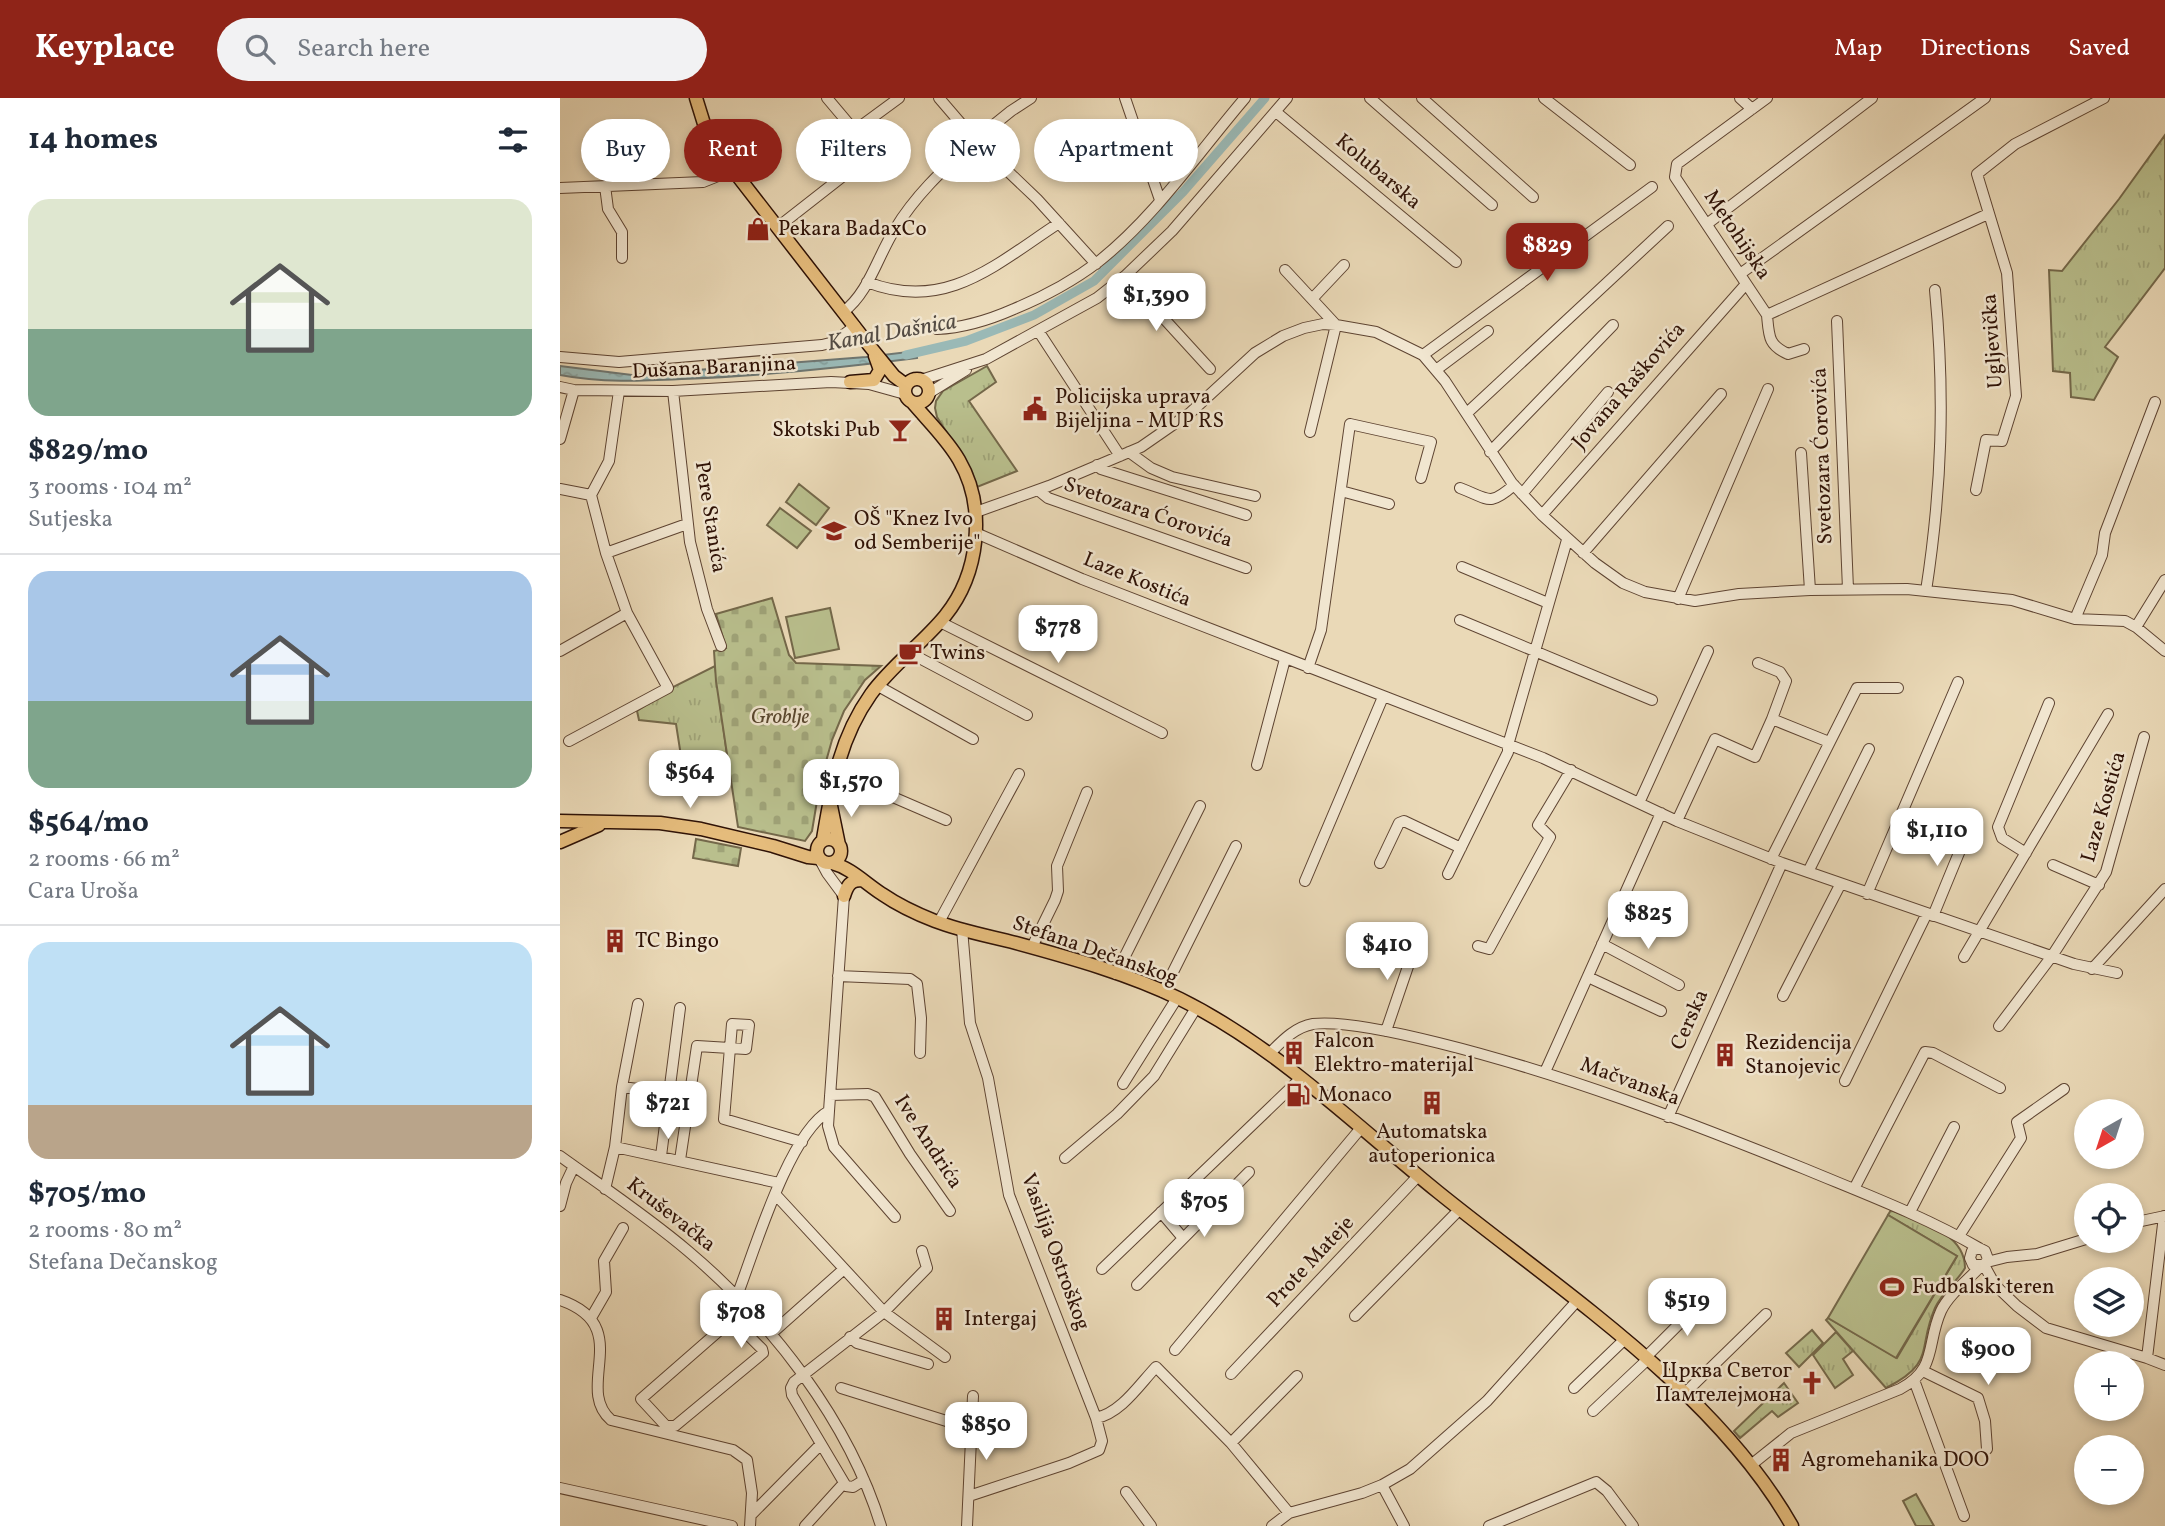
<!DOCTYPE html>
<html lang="en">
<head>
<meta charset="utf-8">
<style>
  body { margin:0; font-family:Vollkorn,serif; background:#f2f2f3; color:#1f2937; height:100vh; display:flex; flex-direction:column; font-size:26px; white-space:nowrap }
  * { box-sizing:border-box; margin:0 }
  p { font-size:23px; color:#747a83 }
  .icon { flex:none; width:38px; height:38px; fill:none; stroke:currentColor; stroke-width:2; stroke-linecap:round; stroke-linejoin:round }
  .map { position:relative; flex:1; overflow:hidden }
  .sheet { display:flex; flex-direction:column; background:#fff; width:560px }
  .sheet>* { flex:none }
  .hud { position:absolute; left:21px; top:21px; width:665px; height:63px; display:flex; gap:14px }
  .needle { width:46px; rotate:219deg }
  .fabs { position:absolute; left:1514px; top:1001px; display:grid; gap:14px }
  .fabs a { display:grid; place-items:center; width:70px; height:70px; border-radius:50%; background:#fff; box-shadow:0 4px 10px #0003; font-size:35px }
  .price { position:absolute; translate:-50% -60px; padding:0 16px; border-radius:14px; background:#fff; color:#222; font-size:23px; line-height:46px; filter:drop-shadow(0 2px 4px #0008) }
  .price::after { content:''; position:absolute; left:50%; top:42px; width:21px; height:16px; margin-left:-10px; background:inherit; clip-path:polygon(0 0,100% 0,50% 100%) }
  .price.current { background:#8f2418; color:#fff }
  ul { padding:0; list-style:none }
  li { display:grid; align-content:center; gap:14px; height:371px; padding:0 28px }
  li+li { border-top:2px solid #e0e1e3 }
  li span { display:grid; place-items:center; height:217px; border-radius:21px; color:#555 }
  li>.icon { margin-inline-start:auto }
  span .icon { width:126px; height:126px; fill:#fffc; stroke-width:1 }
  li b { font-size:30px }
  h2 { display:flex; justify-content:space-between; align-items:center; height:84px; padding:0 28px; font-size:30px }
  .chip { padding:0 24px; border-radius:32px; background:#fff; box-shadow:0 4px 10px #0003; font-size:24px; line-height:63px }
  .chip.current { background:#8f2418; color:#fff }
  header { display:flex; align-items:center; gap:42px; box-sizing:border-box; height:98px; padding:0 35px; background:#8f2418; color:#fff }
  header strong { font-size:33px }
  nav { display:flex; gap:38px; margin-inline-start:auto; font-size:24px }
  .search { width:490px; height:63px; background:#f2f2f3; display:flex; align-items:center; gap:18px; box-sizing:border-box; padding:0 24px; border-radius:38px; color:#747a83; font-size:26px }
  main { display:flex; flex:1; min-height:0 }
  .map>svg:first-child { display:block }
  .grass { fill:url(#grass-tufts); stroke:#74684a; stroke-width:2 }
  .cemetery { fill:url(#cemetery-stones); stroke:#74684a; stroke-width:2 }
  .garden { fill:#b9bf8d; stroke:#74684a; stroke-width:2 }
  .water { fill:url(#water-ripples); stroke:#6f7670; stroke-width:2 }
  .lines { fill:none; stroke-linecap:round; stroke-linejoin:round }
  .canal { stroke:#9ab9b6; stroke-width:9 }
  .minor-casing { stroke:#5e4432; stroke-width:12 }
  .major-casing { stroke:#2f1206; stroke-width:15 }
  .minor { stroke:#f1e6d0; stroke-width:10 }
  .major { stroke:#e5bc7c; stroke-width:12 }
  .labels { text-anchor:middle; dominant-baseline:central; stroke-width:5; stroke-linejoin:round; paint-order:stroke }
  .street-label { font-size:21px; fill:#2f1206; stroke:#f1e6d0 }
  .poi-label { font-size:21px; fill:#2f1206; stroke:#f1e6d0; text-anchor:start }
  .park-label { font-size:21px; font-style:italic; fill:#58462e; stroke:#f1e6d0 }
  .water-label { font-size:23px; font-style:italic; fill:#544c44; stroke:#f1e6d0 }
</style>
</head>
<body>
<header>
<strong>Keyplace</strong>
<div class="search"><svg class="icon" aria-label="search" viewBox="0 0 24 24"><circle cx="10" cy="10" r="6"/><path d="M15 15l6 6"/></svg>Search here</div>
<nav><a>Map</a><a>Directions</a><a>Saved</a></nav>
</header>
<main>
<section class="sheet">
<h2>14 homes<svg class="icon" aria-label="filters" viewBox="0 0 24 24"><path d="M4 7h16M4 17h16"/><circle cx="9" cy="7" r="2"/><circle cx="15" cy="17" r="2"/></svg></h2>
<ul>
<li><span style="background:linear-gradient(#dfe7d0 60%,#7fa58c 0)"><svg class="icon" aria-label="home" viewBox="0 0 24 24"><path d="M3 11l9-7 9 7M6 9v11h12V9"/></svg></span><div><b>$829/mo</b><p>3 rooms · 104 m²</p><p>Sutjeska</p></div></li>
<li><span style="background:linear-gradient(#a9c7e8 60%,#7fa58c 0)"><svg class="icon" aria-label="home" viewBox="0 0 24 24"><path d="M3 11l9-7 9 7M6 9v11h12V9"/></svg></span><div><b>$564/mo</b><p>2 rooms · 66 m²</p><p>Cara Uroša</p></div></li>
<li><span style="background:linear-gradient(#bfe0f5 75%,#b9a48a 0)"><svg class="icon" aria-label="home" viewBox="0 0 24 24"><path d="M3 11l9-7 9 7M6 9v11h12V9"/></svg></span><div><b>$705/mo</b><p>2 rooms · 80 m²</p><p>Stefana Dečanskog</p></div></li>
</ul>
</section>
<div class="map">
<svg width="1605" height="1428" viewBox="0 0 1605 1428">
  <defs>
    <pattern id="grass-tufts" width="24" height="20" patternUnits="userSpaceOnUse" patternTransform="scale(1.75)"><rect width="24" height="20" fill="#b9bf8d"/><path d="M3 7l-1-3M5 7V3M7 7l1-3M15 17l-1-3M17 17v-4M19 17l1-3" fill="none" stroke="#9fa378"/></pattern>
    <pattern id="cemetery-stones" width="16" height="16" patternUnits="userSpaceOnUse" patternTransform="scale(1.75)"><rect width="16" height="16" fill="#b9bf8d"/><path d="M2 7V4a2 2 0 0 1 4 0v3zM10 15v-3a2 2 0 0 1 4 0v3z" fill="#9fa378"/></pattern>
    <pattern id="water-ripples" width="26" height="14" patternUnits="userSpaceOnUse" patternTransform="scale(1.75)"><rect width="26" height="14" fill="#9ab9b6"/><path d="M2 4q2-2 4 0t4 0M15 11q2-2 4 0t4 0" fill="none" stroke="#859e9b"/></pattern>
  </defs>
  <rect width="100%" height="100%" fill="#ead9b7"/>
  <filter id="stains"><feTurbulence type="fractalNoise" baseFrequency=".00286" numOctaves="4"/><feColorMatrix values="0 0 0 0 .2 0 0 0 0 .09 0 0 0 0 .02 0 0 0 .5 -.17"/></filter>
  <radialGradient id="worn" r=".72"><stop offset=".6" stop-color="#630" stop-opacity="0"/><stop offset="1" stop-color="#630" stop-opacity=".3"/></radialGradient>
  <path class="grass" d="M1605 37V170L1545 249 1558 259 1534 302 1511 299 1510 275 1493 273 1489 172 1502 173 1559 101Z
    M427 268 436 284 409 303 457 373 417 389 401 357 377 319 375 310 376 303 383 293Z
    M155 568 167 657 121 658 116 626 79 622 77 613 113 589Z
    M1331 1112C1358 1123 1405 1134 1405 1170 1397 1184 1382 1194 1375 1210 1357 1251 1376 1265 1326 1290L1266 1222 1268 1220 1337 1260 1397 1158 1328 1117Z
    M1252 1232 1263 1245 1239 1269 1226 1255Z
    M1276 1234 1293 1253 1283 1261 1293 1277 1275 1290 1253 1257Z
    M1224 1285 1238 1305 1218 1319 1212 1313 1180 1340 1174 1333Z"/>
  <path class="cemetery" d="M212 500 229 557 236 565 321 568 305 582 284 613 272 642 260 685 252 733 245 743 178 729 156 583 154 553 166 550 156 516Z
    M136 741 181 750 178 768 133 760Z"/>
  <path class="garden" d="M239 386 269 410 256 427 226 404Z
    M220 410 251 433 237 450 207 427Z
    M270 510 279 551 235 560 226 519Z
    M1328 1117 1397 1158 1336 1260 1268 1220Z
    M1356 1396 1374 1428H1356L1343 1403Z"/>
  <path class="water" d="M356 253 357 260C279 270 201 278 122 281 81 283 41 285 0 277V268L72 277 306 259Z"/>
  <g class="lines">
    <path class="canal" d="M346 257 406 243 474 217 534 183 623 94 705 0"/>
    <g class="minor-casing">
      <path id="minor" d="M379 0 415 42 451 13 471 0
        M565 0 600 102
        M810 0 932 107
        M862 0 973 99
        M984 0 1070 67
        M1180 0 1192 11
        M1207 0 1117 66 1115 79 1207 217C1209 238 1208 247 1228 256L1244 251
        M716 14 896 164
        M294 33 339 0
        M45 88 48 111 62 134V160
        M0 90 143 84 173 72
        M1147 126 1312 0
        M218 129 310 57V51L267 0
        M725 172 776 227 750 334
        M1180 176 1425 0
        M565 178 650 271
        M307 184C386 215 436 166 499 125
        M752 201 784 167
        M283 214C309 195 318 157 335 131 356 96 385 70 415 42L477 101 536 166
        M1207 217 1428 116
        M1277 223 1288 491
        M377 231C403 230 429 222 454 211 483 199 513 183 538 164 595 119 638 55 685 0
        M479 234 560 358
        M863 257 1092 89
        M0 259 59 264 262 247 274 244 295 228
        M876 272 928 233
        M361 282 426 261 537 200 565 178 612 133 727 0
        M0 289 14 292 113 293 271 284 309 286 345 296
        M113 293 130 444 147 511 161 548
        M369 295 406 272
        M907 315 1108 128
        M0 341 14 292
        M569 354 591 370 612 379 695 398
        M930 354 1053 227
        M1241 355 1250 492
        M537 367 541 371 686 417
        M900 390C929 401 929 409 954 387
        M0 391 31 397 46 455 67 515 0 553
        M478 392 488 400 686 470
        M1416 392 1426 342 1442 343 1456 298 1447 175 1417 76 1455 46 1544 0
        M781 393 829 406
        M962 396 1048 294
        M31 397 49 363 59 293
        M416 414 489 388 581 349 630 315 695 255 723 238 744 230 763 226 776 227 816 234 863 257 885 283 952 385 982 417 1035 465 1063 485 1085 494 1135 503 1179 496 1250 492 1347 491 1366 493 1452 502 1515 521 1565 523 1576 529 1605 553
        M982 417 1186 186
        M416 435 522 481 983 660 1117 723 1222 765 1514 866 1557 875
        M46 455 127 426
        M1023 455 1161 296
        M902 469 988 505
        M1366 493C1382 389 1385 297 1375 192
        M1118 501 1208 291
        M1515 521 1542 457 1545 435 1595 304
        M900 522 1092 602
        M380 524 602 635
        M1576 529 1605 482
        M350 555 467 617
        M1198 565 1220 574 1226 583 1212 621
        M748 570 761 532 790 326 871 344 861 380
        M318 588 413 641
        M9 643 108 590 67 515
        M697 667 725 561
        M275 674 386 722
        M1079 705 1148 553
        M1117 723 1155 641 1195 659 1212 621 1269 644
        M1466 755 1442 740 1438 729 1489 605
        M1211 761 1297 590H1338
        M820 765 839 725 844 723 901 750
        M1493 767 1539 787
        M1248 774 1309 651
        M888 776 948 654V647L1007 442
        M745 783 823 599
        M1307 796 1398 584
        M1373 818 1408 733
        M379 824 459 676
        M402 831 410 925 428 980 449 1097 536 1320 542 1343 539 1352 509 1365 409 1398
        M1042 846 1119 887
        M918 848 929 851 990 739 978 727 1011 672
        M472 849 495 802 498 793 497 768 527 694
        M1404 859 1548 616
        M1532 871 1605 791
        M556 876 640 708
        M278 878 350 881 357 886 361 920 360 955
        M1028 879 1101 913
        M603 894 676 748
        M1223 898 1280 787
        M1439 928 1492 858 1546 774 1584 639
        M826 933 856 845
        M710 955C722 943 735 929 753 926 785 922 847 937 879 945 1004 976 1126 1023 1245 1071 1305 1096 1364 1118 1419 1150
        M985 974 1101 715
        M1285 983 1367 815
        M563 986 617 900
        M62 989 109 995
        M270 997 308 996 315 999 350 1056 390 1113
        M269 1013 268 1028 274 1049 335 1119
        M1108 1019 1222 765
        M55 1049 62 989 78 906
        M0 1058C43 1089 88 1119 128 1153 211 1223 289 1323 321 1428
        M101 1058 120 910
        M505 1060 557 1016 594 978 636 910
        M120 1062 137 948 186 951 189 927 172 926 164 1021 242 1044
        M45 1091 55 1049 219 1085
        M1294 1091 1365 954 1373 955 1440 990
        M215 1096 324 1214 367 1170 362 1153
        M0 1108 6 1085 14 1068
        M601 1114 623 1140
        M1350 1114 1394 1029
        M1572 1125 1605 1118
        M1399 1138 1461 1040 1457 1024 1504 991
        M1427 1164 1447 1159 1477 1156 1526 1141
        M1424 1167H1413L1410 1160 1412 1153 1419 1150 1425 1153 1428 1161 1424 1167 1435 1187 1457 1208 1486 1230 1587 1260 1605 1267
        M542 1171 741 980
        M577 1187 689 1074
        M177 1198C194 1154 229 1035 269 1013L284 798 267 775 260 762
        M0 1202C76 1228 13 1289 51 1322L173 1352 187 1362 192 1395 190 1428
        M795 1218 900 1111
        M31 1220 46 1194 44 1163 63 1130
        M175 1224 202 1251 203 1255 115 1328H106L81 1301 168 1225Z
        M211 1236 284 1171
        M290 1239 297 1245 368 1266
        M615 1252 801 1030
        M1085 1260 1147 1198
        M1587 1260 1604 1118
        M1363 1273 1418 1300 1425 1323 1427 1351
        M671 1276 858 1078
        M1354 1282 1404 1418
        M281 1290 412 1331
        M1014 1290 1064 1242
        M1125 1295 1206 1216
        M1033 1313 1087 1262
        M536 1320C561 1315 579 1287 596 1269L671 1345 729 1415
        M671 1345 737 1278
        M1191 1367 1231 1335 1340 1291C1378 1271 1366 1246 1381 1213 1389 1196 1408 1182 1420 1169
        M304 1382 293 1389 286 1388 232 1297 231 1290 234 1284 324 1214 385 1259
        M822 1387 844 1428
        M0 1390 172 1428
        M566 1394 591 1428
        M192 1416 261 1346
        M245 1428 284 1385
        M407 1428 413 1298
        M712 1428 729 1415 802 1395 822 1387 850 1371 927 1303 1016 1204
        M929 1428 1036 1384 1047 1393 1073 1428"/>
    </g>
    <g class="major-casing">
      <path id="major" d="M136 0 145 29 173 72 308 246 334 278 346 287
        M345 293a12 12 0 1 1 24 0a12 12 0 1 1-24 0Z
        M290 284 314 282 320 272 315 258
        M271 708 279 747
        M0 723 100 725 141 731 213 748 248 759 258 760
        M257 753a12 12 0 1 1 24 0a12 12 0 1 1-24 0Z
        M263 741C272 688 279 641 311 596 332 567 362 546 385 518 419 476 427 410 399 362 387 341 368 323 352 304
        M0 744 39 727
        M272 765C291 770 305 785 322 796 338 807 357 816 375 823 401 833 429 838 456 845 511 860 569 876 620 901 717 949 795 1027 878 1094 998 1191 1155 1292 1232 1428
        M284 798C287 788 290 782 302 782"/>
    </g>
    <use href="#minor" class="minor"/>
    <use href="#major" class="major"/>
  </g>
  <defs>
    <g id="shop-bare" transform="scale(1.89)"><path d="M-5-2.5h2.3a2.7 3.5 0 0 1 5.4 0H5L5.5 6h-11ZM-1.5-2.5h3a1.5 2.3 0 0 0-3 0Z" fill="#8f2418" stroke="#f1e6d0" stroke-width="2.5" paint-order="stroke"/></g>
    <g id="civic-bare" transform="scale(1.89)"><path d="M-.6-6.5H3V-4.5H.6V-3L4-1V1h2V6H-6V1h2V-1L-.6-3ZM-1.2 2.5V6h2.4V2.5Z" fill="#8f2418" stroke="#f1e6d0" stroke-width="2.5" paint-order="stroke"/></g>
    <g id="bar-bare" transform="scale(1.89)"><path d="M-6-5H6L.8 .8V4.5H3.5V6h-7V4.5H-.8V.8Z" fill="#8f2418" stroke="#f1e6d0" stroke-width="2.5" paint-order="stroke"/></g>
    <g id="school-bare" transform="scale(1.89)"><path d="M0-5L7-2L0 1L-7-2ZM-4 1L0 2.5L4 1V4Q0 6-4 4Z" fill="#8f2418" stroke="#f1e6d0" stroke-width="2.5" paint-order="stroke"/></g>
    <g id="cafe-bare" transform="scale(1.89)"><path d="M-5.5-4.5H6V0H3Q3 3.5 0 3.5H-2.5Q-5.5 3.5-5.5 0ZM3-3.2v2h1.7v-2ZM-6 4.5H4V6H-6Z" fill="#8f2418" stroke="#f1e6d0" stroke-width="2.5" paint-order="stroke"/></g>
    <g id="building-bare" transform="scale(1.89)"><path d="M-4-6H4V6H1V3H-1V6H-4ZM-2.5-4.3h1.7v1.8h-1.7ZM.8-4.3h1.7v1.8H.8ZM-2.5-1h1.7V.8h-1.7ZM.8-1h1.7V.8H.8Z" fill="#8f2418" stroke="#f1e6d0" stroke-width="2.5" paint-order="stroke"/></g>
    <g id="fuel-bare" transform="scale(1.89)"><path d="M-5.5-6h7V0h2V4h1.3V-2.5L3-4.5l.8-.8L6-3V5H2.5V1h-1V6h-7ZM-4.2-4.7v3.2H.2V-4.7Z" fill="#8f2418" stroke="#f1e6d0" stroke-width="2.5" paint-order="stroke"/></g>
    <g id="stadium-bare" transform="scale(1.89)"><path d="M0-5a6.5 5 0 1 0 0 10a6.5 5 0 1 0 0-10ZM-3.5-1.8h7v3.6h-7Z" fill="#8f2418" stroke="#f1e6d0" stroke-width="2.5" paint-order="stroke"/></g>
    <g id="church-bare" transform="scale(1.89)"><path d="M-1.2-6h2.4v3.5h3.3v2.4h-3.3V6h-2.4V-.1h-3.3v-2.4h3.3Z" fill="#8f2418" stroke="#f1e6d0" stroke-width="2.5" paint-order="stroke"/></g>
  </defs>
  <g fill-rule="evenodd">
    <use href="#shop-bare" x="198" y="131"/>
    <use href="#civic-bare" x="475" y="311"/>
    <use href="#bar-bare" x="340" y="332"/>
    <use href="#school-bare" x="274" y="433"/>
    <use href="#cafe-bare" x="350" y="555"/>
    <use href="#building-bare" x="55" y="843"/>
    <use href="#building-bare" x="734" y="955"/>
    <use href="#building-bare" x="1165" y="957"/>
    <use href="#fuel-bare" x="738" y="997"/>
    <use href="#building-bare" x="872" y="1005"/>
    <use href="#stadium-bare" x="1332" y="1189"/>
    <use href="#building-bare" x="384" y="1221"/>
    <use href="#church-bare" x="1252" y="1285"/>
    <use href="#building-bare" x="1221" y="1362"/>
  </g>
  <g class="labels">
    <g class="street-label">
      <text transform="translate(818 74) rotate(40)">Kolubarska</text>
      <text transform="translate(1177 137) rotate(56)">Metohijska</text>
      <text transform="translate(1433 243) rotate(-94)">Ugljevička</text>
      <text transform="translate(154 270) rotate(-3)">Dušana Baranjina</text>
      <text transform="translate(1069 288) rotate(-49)">Jovana Raškovića</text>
      <text transform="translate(1263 358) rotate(-92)">Svetozara Ćorovića</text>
      <text transform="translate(588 415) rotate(19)">Svetozara Ćorovića</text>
      <text transform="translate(150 419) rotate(81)">Pere Stanića</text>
      <text transform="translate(577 482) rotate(22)">Laze Kostića</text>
      <text transform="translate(1544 709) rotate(-74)">Laze Kostića</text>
      <text transform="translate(535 853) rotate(19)">Stefana Dečanskog</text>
      <text transform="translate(1130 922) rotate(-66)">Cerska</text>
      <text transform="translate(1070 984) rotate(20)">Mačvanska</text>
      <text transform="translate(368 1044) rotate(57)">Ive Andrića</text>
      <text transform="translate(111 1117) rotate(38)">Kruševačka</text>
      <text transform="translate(495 1154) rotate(70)">Vasilija Ostroškog</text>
      <text transform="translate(751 1164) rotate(-47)">Prote Mateje</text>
    </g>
    <g class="poi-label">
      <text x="218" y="131">Pekara BadaxCo</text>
      <text x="495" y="299">Policijska uprava<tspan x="495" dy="24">Bijeljina - MUP RS</tspan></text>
      <text x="320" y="332" text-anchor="end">Skotski Pub</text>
      <text x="294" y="421">OŠ "Knez Ivo<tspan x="294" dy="24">od Semberije"</tspan></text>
      <text x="370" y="555">Twins</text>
      <text x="75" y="843">TC Bingo</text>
      <text x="754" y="943">Falcon<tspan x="754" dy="24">Elektro-materijal</tspan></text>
      <text x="1185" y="945">Rezidencija<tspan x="1185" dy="24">Stanojevic</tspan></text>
      <text x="758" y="997">Monaco</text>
      <text x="872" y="1034" text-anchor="middle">Automatska<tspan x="872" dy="24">autoperionica</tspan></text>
      <text x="1352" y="1189">Fudbalski teren</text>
      <text x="404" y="1221">Intergaj</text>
      <text x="1232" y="1273" text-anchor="end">Црква Светог<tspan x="1232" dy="24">Памтелејмона</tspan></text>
      <text x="1241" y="1362">Agromehanika DOO</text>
    </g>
    <g class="park-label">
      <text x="220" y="619">Groblje</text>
    </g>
    <g class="water-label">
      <text transform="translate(332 235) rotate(-10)">Kanal Dašnica</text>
    </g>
  </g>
  <rect width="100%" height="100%" filter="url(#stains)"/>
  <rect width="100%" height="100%" fill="url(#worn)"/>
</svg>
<div class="fabs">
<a><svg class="needle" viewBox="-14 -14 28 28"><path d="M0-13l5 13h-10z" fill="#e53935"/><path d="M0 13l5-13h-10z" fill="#747a83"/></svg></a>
<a><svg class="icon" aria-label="locate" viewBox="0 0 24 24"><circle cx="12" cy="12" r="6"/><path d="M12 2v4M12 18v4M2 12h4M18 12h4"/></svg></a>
<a><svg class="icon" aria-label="layers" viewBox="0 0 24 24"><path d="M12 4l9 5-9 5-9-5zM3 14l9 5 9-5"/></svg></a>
<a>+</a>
<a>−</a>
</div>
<b class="price current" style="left:987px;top:185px">$829</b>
<b class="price" style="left:596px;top:235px">$1,390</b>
<b class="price" style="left:498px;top:567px">$778</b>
<b class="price" style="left:130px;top:712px">$564</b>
<b class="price" style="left:291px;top:721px">$1,570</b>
<b class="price" style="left:1377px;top:770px">$1,110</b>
<b class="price" style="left:1088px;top:853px">$825</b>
<b class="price" style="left:827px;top:884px">$410</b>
<b class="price" style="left:108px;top:1043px">$721</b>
<b class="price" style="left:644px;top:1141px">$705</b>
<b class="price" style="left:1127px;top:1240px">$519</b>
<b class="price" style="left:181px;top:1252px">$708</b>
<b class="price" style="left:1428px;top:1289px">$900</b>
<b class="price" style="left:426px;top:1364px">$850</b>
<div class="hud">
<a class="chip">Buy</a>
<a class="chip current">Rent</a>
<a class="chip">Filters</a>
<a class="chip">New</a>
<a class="chip">Apartment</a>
</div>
</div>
</main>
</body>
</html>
